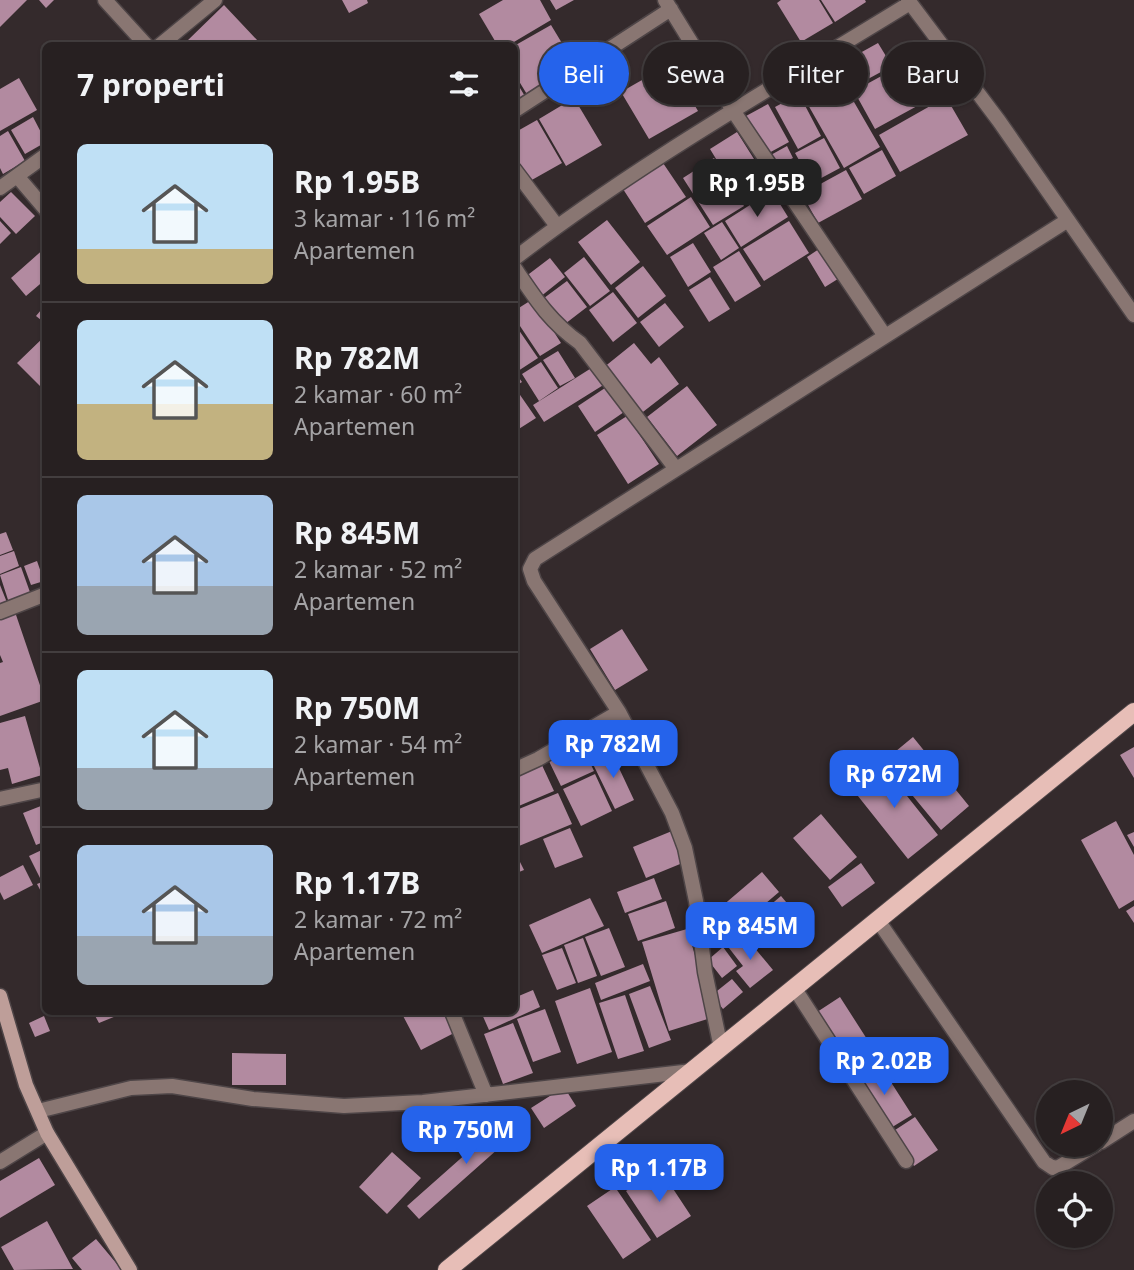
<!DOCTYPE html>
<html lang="id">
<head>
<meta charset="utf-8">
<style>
  body { margin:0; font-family:"Noto Sans",sans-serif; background:#332d2e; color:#f1f3f6; height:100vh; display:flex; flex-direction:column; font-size:26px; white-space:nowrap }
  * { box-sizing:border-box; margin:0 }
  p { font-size:23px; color:#a4a3a5 }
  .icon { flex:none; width:38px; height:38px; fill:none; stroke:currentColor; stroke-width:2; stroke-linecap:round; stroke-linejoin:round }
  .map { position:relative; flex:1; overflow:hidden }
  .side { position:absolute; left:42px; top:42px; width:476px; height:973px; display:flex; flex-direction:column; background:#272021; border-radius:10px; box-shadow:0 2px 5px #0004,0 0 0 2px #433e3f }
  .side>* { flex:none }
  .hud { position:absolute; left:539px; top:42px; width:490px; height:63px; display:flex; gap:14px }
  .needle { width:46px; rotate:223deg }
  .controls { position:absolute; left:1036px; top:1080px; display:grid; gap:14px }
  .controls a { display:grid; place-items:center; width:77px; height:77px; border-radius:50%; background:#272021; box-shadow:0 2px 5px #0004,0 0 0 2px #433e3f; font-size:35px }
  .price { position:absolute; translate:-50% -60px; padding:0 16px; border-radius:14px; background:#2563eb; color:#fff; font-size:23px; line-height:46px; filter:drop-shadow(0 2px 4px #0008) }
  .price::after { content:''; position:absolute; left:50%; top:42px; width:21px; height:16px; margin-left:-10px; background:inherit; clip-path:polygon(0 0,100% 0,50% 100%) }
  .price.selected { background:#222; color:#fff }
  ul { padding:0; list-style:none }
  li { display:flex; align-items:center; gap:21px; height:175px; padding:0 35px }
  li+li { border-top:2px solid #433e3f }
  li span { display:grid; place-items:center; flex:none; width:196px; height:140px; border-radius:10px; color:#555 }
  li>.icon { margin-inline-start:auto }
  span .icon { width:84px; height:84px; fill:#fffc; stroke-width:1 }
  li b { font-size:30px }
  h2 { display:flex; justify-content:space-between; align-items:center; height:84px; padding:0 35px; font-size:30px }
  .tag { padding:0 24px; border-radius:32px; background:#272021; box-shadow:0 2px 5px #0004,0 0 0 2px #433e3f; font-size:24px; line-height:63px }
  .tag.selected { background:#2563eb; color:#fff }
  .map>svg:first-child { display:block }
  .building { fill:#b28aa0 }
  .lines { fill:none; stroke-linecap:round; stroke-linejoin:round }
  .minor-casing { stroke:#4e4547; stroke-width:17 }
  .secondary-casing { stroke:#4e4547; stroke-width:17 }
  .primary-casing { stroke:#4e4547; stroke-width:20 }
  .minor { stroke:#897672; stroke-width:14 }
  .secondary { stroke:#be9e99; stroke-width:14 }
  .primary { stroke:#e7beb7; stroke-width:18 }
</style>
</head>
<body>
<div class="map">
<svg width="1134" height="1270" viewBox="0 0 1134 1270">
  <rect width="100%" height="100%" fill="#342a2c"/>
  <path class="building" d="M0 0H27L0 27Z
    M39 0H54L46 8Z
    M342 0H367L368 3 349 13Z
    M503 0H540L551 20 507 46H498L479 14Z
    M550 0H574L556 10Z
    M781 0H819L833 23 801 42 777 3Z
    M821 0H865L866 2 835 22Z
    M224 5 258 41 253 46H188L186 42Z
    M551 25 577 68 528 96 514 73V46Z
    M878 43 892 66 855 86 842 63Z
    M684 56 697 76 683 85 698 111 649 139 621 92Z
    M898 67 919 105 875 129 854 91Z
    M839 76 880 147 844 168 803 96Z
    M19 78 37 110 0 131V89Z
    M514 78 526 98 514 104Z
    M799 94 821 136 798 149 775 107Z
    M946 97 968 135 900 172 879 135Z
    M574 98 602 145 566 166 539 119Z
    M768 104 789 142 767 154 746 116Z
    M33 117 46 142 25 154 11 130Z
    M537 120 562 163 530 181 514 154V133Z
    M8 131 25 161 3 174 0 168V136Z
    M737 132 754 159 727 177 710 149Z
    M824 138 840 168 812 183 795 153Z
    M787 146 793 158 775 167 769 156Z
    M882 150 896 176 864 194 849 168Z
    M714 158 744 206 713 225 683 178Z
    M663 163 686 197 645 223 623 189Z
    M755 163 771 189 746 205 729 179Z
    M846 170 862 199 818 223 802 194Z
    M772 191 788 217 741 247 725 221Z
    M11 192 35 216 16 234 0 217V202Z
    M691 197 710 227 667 255 647 226Z
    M607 220 640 262 611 285 578 242Z
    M0 221 11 233 0 244Z
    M789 221 809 253 764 281 743 249Z
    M722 222 739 248 721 260 704 233Z
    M693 243 711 272 688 287 670 257Z
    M46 247V279L26 296 11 278Z
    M822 247 841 277 825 287 807 257Z
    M739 251 761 286 735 302 713 267Z
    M584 257 610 291 590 306 564 273Z
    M550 258 565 277 540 297 525 277Z
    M643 266 666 296 638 318 615 288Z
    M710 277 730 309 709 322 689 290Z
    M567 281 587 307 561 327 540 301Z
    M613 292 637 323 613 342 589 310Z
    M533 299 561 343 540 356 514 317V311Z
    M665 303 684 327 659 347 640 322Z
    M46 304V324L36 316Z
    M514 323 538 358 518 371 514 366Z
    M46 335V386L43 389 17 363Z
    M634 343 651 364 659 357 679 384 639 415 603 368Z
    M558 351 575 378 560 386 543 360Z
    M541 362 558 388 539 401 522 374Z
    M593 367 605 384 544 422 533 405Z
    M514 371 522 382 514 387Z
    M608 386 624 412 595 432 578 406Z
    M687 386 717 425 677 456 647 417Z
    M518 392 536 418 514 432V395Z
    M627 416 659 464 628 484 597 435Z
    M6 532 13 550 0 555V534Z
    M14 551 19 566 0 574V556Z
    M37 561 44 581 31 585 24 566Z
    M21 567 31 595 9 603 0 575Z
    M0 585 8 605 0 608Z
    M14 609 45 700 0 716V663L3 662 0 655V614Z
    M622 629 648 670 615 690 590 649Z
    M25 716 42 775 12 784 8 768 0 770V723Z
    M913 737 969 806 941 830 884 761Z
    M580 742 594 771 561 786 547 757Z
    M1134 747V778L1120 755Z
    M611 751 634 800 615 809 591 760Z
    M880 762 938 835 908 859 850 786Z
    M541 763 554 791 514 808V774Z
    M595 774 612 811 581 826 563 789Z
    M558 793 572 824 519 846 514 837V811Z
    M46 804V841L36 845 23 813Z
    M821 814 857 857 830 880 793 838Z
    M1116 821 1134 855V900L1119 909 1081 840Z
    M570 828 583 857 555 868 543 839Z
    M672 831 685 862 646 878 633 847Z
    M1134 832V847L1127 835Z
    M46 848V901L37 884 42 882 29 856Z
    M514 850 524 870 514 874Z
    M861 863 875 883 842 907 828 887Z
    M23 865 33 885 4 900 0 892V877Z
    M762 872 779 892 718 944 701 924Z
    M654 878 662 899 625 913 617 892Z
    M781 896 797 915 760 948 743 928Z
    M590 898 604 926 542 953 529 925Z
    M666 901 675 928 638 941 628 914Z
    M1134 906V923L1126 911Z
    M609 928 625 967 601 976 585 937Z
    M687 929 714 1017 669 1031 642 942Z
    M744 935 773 970 750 988 736 971 743 966 729 948Z
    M583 938 597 976 578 983 564 945Z
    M723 947 737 966 722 978 708 960Z
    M562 948 576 983 557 990 542 955Z
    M643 964 650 981 601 1000 595 983Z
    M732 979 743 992 723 1009 712 995Z
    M650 986 671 1040 649 1048 629 994Z
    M590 988 612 1052 577 1064 555 1001Z
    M533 990 540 1007 489 1030 481 1012H514V998Z
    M625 995 644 1051 618 1059 599 1003Z
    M840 997 881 1061 855 1077 814 1014Z
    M545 1009 561 1052 533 1062 517 1019Z
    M93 1012H126L99 1023Z
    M401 1012H446L456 1032 421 1050Z
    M44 1016 50 1031 35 1037 29 1023Z
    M513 1023 533 1073 503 1084 484 1034Z
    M232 1053 286 1054V1085H232Z
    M880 1065 912 1115 889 1129 857 1080Z
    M564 1087 576 1106 544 1128 531 1108Z
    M513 1112 525 1125 419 1219 407 1206Z
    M915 1117 938 1150 914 1166 892 1132Z
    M392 1152 421 1178 387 1214 359 1187Z
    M39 1158 55 1185 0 1218V1181Z
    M660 1169 691 1216 657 1238 626 1191Z
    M615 1187 651 1240 623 1259 587 1206Z
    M47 1221 73 1269 14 1270 1 1247Z
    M96 1239 122 1270H82L72 1258Z"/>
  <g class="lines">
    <g class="minor-casing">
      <path id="minor" d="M105 0 147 46
        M665 0 734 112 885 336
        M908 0 999 121 1134 315
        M159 46 215 0
        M514 111 671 9
        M514 169 557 226
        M17 176 46 210
        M0 188 46 155
        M514 259C638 163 777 85 910 3
        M514 267C535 298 549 321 580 343L676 469
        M0 612 46 594
        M514 770 538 759 619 712
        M0 799 46 789
        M877 919 1044 1162 1053 1168 1059 1167 1097 1144
        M795 989 906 1161
        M452 1012 486 1095
        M721 1048 705 972 696 901 685 848 672 813 619 712 534 581 530 569 535 559 1068 220
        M38 1111 131 1088 172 1086 253 1099 344 1106 423 1102 692 1071
        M1101 1142 1134 1121
        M0 1162 47 1133"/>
    </g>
    <g class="secondary-casing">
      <path id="secondary" d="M0 996 26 1085 47 1133 130 1270"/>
    </g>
    <g class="primary-casing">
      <path id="primary" d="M447 1270 1134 712"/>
    </g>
    <use href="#minor" class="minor"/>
    <use href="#secondary" class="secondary"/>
    <use href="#primary" class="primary"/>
  </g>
</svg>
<div class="controls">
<a><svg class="needle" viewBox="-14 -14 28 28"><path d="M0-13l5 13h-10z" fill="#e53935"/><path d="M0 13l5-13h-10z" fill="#a4a3a5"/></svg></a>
<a><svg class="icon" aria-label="locate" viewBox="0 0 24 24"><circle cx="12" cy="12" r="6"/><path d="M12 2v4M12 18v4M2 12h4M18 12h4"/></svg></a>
</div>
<b class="price selected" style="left:757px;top:219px">Rp 1.95B</b>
<b class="price" style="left:613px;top:780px">Rp 782M</b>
<b class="price" style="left:894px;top:810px">Rp 672M</b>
<b class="price" style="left:750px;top:962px">Rp 845M</b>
<b class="price" style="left:884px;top:1097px">Rp 2.02B</b>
<b class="price" style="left:466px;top:1166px">Rp 750M</b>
<b class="price" style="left:659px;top:1204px">Rp 1.17B</b>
<div class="hud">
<a class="tag selected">Beli</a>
<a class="tag">Sewa</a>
<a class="tag">Filter</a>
<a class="tag">Baru</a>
</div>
<section class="side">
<h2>7 properti<svg class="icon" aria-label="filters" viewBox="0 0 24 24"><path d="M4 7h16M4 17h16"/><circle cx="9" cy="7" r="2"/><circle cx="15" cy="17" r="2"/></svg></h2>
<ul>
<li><span style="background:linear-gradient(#bfe0f5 75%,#c2b280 0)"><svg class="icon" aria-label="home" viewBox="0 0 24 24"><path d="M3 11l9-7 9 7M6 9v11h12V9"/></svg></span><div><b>Rp 1.95B</b><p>3 kamar · 116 m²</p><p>Apartemen</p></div></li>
<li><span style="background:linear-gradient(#bfe0f5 60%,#c2b280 0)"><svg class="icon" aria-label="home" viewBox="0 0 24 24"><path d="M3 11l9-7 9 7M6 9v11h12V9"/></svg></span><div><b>Rp 782M</b><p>2 kamar · 60 m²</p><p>Apartemen</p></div></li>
<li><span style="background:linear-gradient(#a9c7e8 65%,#9aa5b1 0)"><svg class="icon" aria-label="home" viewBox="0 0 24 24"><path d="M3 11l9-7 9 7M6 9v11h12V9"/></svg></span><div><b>Rp 845M</b><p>2 kamar · 52 m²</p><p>Apartemen</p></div></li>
<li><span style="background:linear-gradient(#bfe0f5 70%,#9aa5b1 0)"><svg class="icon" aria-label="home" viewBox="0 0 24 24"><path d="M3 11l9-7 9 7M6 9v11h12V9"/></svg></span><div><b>Rp 750M</b><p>2 kamar · 54 m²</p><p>Apartemen</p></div></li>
<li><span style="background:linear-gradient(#a9c7e8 65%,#9aa5b1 0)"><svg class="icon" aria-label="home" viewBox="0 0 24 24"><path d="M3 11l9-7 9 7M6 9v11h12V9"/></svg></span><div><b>Rp 1.17B</b><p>2 kamar · 72 m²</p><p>Apartemen</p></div></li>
</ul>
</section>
</div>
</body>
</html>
